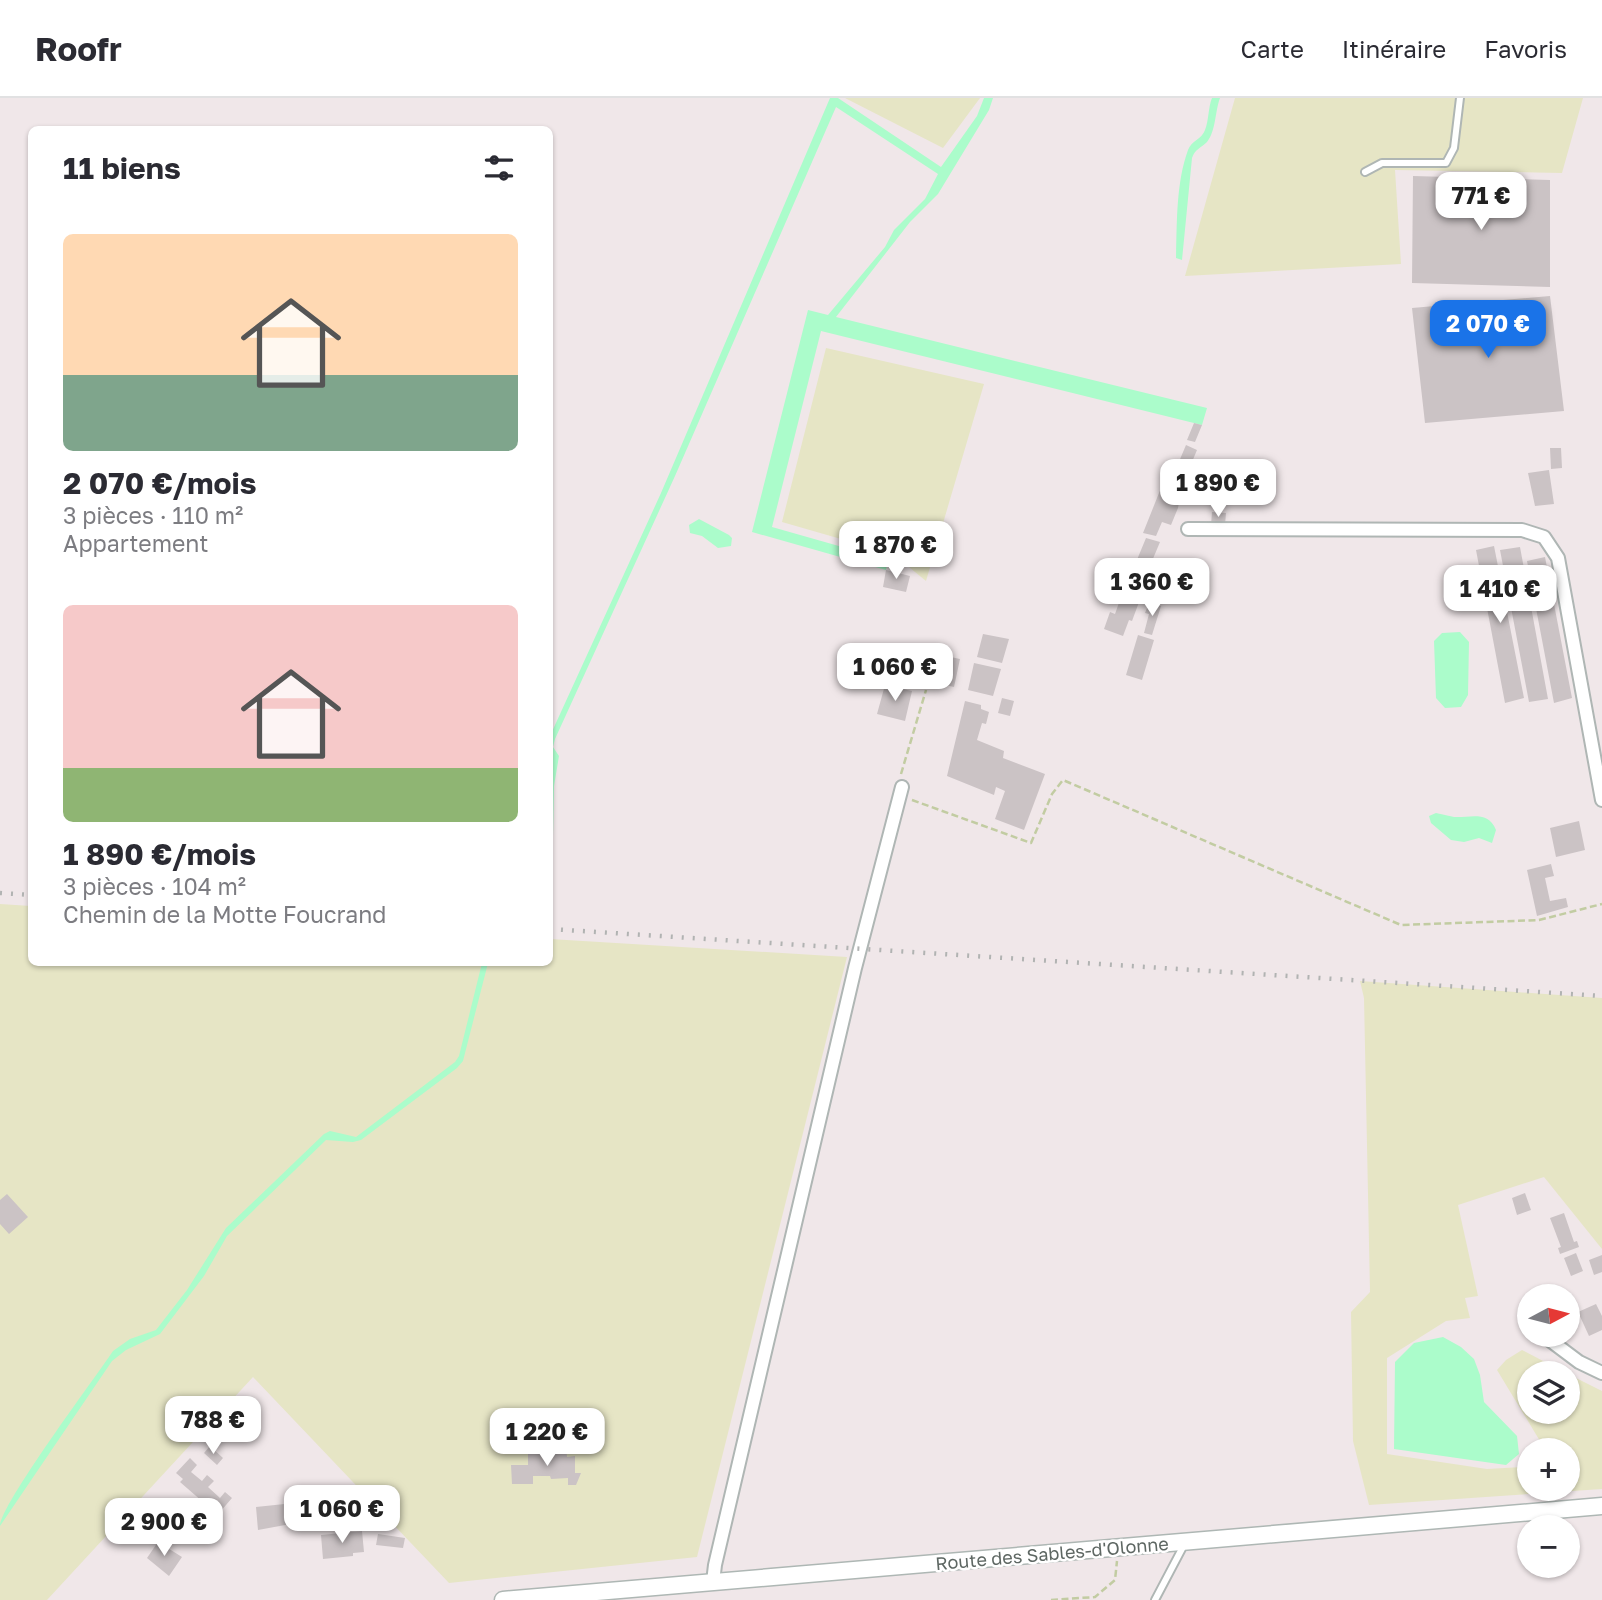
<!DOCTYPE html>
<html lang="fr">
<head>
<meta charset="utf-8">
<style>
  body { margin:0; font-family:"Golos Text",sans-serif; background:#f7f7f7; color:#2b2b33; height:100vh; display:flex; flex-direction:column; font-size:26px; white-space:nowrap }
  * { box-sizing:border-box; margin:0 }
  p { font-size:23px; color:#7c7c81 }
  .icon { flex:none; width:38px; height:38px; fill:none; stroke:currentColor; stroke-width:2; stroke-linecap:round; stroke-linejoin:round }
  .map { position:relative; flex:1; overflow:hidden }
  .drawer { position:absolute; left:28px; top:28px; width:525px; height:840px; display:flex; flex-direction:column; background:#fff; border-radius:10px; box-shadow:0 2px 5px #0004 }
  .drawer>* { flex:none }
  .needle { width:46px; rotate:83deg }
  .buttons { position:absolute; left:1517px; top:1186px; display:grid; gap:14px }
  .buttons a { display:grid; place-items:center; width:63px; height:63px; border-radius:50%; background:#fff; box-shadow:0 2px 5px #0004; font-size:35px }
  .price { position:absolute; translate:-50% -60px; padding:0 16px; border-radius:14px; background:#fff; color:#222; font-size:23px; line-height:46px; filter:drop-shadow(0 2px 4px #0008) }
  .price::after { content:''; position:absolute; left:50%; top:42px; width:21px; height:16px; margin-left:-10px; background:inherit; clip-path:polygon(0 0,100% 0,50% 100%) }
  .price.active { background:#1a73e8; color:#fff }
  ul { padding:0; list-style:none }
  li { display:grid; align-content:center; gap:14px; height:371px; padding:0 35px }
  li span { display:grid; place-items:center; height:217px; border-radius:10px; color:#555 }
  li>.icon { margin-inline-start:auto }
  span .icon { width:126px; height:126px; fill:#fffc; stroke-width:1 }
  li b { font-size:30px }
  h2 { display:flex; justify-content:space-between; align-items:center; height:84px; padding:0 35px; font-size:30px }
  header { display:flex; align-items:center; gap:42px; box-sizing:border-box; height:98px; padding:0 35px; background:#fff; border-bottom:2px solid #e1e1e2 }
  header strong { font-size:33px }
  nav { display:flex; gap:38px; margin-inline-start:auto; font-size:24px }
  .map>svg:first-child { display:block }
  .green { fill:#e6e5c5 }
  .water { fill:#abfccb }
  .building { fill:#cbc3c5 }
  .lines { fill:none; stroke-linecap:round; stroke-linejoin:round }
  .lane-casing { stroke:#afb6b4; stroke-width:10 }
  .street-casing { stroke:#afb6b4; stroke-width:16 }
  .secondary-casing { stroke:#aeb7b4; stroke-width:19 }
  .path { stroke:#c2cca2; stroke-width:2.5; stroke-dasharray:7 3.5; stroke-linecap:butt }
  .lane { stroke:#fff; stroke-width:6 }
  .street { stroke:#fff; stroke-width:12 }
  .secondary { stroke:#fff; stroke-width:16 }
  .rail { stroke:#b1b3b2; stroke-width:4.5; stroke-dasharray:2 9; stroke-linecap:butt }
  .labels { text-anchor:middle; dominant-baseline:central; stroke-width:5; stroke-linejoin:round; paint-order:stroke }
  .street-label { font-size:18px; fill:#5e6763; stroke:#fff }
</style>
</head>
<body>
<header>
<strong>Roofr</strong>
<nav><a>Carte</a><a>Itinéraire</a><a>Favoris</a></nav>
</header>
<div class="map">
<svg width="1602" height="1502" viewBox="0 0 1602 1502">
  <rect width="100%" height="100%" fill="#f0e7e9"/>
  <path class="green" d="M845 0H980L943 50Z
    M1235 0H1583L1562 75 1395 72 1401 166 1185 178Z
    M826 250 984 286 926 483 893 456 782 424Z
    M0 806 31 808 32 864H550V841L847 859 697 1459 449 1485 253 1279 47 1502H0Z
    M1360 883 1602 900V1151L1544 1079 1458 1107 1478 1198 1465 1200 1470 1220 1446 1223 1387 1260V1356L1487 1371 1522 1369 1529 1362 1530 1391H1568V1353H1539L1543 1348 1497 1272 1506 1262 1522 1252 1568 1276H1530V1314H1568V1276L1602 1293V1391L1369 1407 1353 1343 1351 1214 1370 1194 1364 900Z"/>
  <path class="water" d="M830 0H838L941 69 977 18 984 0H993L989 12 938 96 910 124 836 219 1207 310 1202 327 821 233 772 429 888 462 886 472 752 434 808 212 828 217 885 149 894 132 925 101 938 76 836 9 675 378 555 641 553 649 559 658 554 688 553 738 550 745V683L553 661 550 656V638L661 395Z
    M1212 0H1220C1215 13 1216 33 1207 44 1201 50 1195 51 1192 60L1182 162 1176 160C1177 125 1176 85 1188 52 1191 43 1202 41 1205 32 1209 22 1208 10 1212 0Z
    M699 421 729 437 732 440 731 448 718 450 702 438 690 435 689 427Z
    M1460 534 1469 544 1468 597 1461 609 1445 610 1436 600 1434 543 1442 535Z
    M1436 715C1442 716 1448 718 1454 719 1470 720 1488 712 1496 732L1492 745 1479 740 1464 744 1451 742 1431 725 1429 718Z
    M482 865H488L463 963 457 970 361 1042 353 1044 326 1042 227 1138 204 1178 160 1236 126 1252 112 1263 0 1428C0 1407 95 1280 113 1253L130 1241 156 1232 187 1192 226 1130 324 1036 330 1033 356 1039 455 964 459 958Z
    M1443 1239 1461 1249 1474 1261 1480 1277 1484 1304 1517 1338 1519 1356 1506 1367 1394 1351 1395 1264 1414 1245Z"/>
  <path class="building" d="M1413 78 1550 82V189L1412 185Z
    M1550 198 1564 313 1425 325 1412 210Z
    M1194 325 1202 327 1195 344 1187 342Z
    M1186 347 1197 352 1189 371 1178 366Z
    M1550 350H1561L1562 370 1551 371Z
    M1549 372 1554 406 1535 408 1528 375Z
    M1167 375 1176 379 1181 393 1178 410 1171 427 1162 424 1156 438 1143 435Z
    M1225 375 1239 378 1234 399 1220 396Z
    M1212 414 1226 415 1225 427H1211Z
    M1146 440 1160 444 1139 494 1142 496 1132 523 1129 522 1123 538 1104 531 1110 514 1115 516 1121 499 1117 498 1127 475 1104 469 1106 463 1134 469Z
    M1494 448 1524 600 1505 605 1476 452Z
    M1520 449 1548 601 1529 604 1500 452Z
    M1545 459 1572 600 1554 605 1527 463Z
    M886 472 910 478 906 494 883 489Z
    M1149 505 1161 508 1152 537 1144 535 1149 516 1145 515Z
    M983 536 1009 541 1002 565 977 559Z
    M1138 537 1154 542 1142 582 1126 577Z
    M932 555 960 561 954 589 927 583Z
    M974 565 1001 571 993 598 968 592Z
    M885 587 912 593 905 623 877 616Z
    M1002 600 1014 603 1010 618 998 615Z
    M965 603 981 607V611L989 614 986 626 982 625 977 642 1004 653 1003 660 1045 676 1024 732 995 721 1005 693 996 689 994 697 947 678Z
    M1579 723 1585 752 1556 759 1550 730Z
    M1551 766 1554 778 1545 780 1550 803 1566 800 1568 809 1537 818 1527 772Z
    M1525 1095 1531 1112 1517 1117 1512 1100Z
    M7 1096 28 1119 9 1136 0 1126V1102Z
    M1564 1115 1574 1144 1577 1143 1579 1149 1560 1156 1558 1150 1561 1149 1550 1120Z
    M1576 1155 1583 1173 1571 1178 1564 1160Z
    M1602 1157V1174L1594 1177 1589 1162Z
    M1596 1206 1602 1218V1232L1589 1238 1578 1214Z
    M566 1347 567 1359 575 1358V1375H581L576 1387H568V1380L551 1381 550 1378H533V1386H512L511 1367H528V1356H557V1348Z
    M210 1348 223 1360 217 1367 204 1355Z
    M190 1360 197 1367 191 1374 202 1383 207 1377 214 1383 208 1389 220 1400 225 1394 232 1400 220 1414 213 1409 211 1411 180 1384 183 1381 176 1375Z
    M160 1402 174 1421 162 1429 147 1411Z
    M294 1405 296 1425 258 1432 256 1409Z
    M362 1433 364 1454 353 1455V1458L323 1461 321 1437Z
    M378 1436 405 1440 403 1450 376 1447Z
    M158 1444 182 1459 169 1478 147 1460Z"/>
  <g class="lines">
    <g class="lane-casing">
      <path id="lane" d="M1365 74 1382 65H1446L1454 50 1460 0
        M1155 1502 1185 1445"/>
    </g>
    <g class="street-casing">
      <path id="street" d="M1188 431 1522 432 1544 439 1558 460 1602 702
        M1543 1237 1579 1264 1602 1275
        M713 1484 715 1467 855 870 902 689"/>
    </g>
    <g class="secondary-casing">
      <path id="secondary" d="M503 1502 1602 1408"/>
    </g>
    <path class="path" d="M901 676 926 592
      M912 702 1031 745 1052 696 1063 682 1401 827 1539 822 1602 806
      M1051 1502 1095 1499 1115 1482 1117 1463"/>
    <use href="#lane" class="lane"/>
    <use href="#street" class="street"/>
    <use href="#secondary" class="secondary"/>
    <path class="rail" d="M0 795 32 797
      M550 831 1602 898"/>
  </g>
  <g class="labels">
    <g class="street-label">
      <text transform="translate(1052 1455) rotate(-5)">Route des Sables-d'Olonne</text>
    </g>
  </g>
</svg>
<div class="buttons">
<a><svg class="needle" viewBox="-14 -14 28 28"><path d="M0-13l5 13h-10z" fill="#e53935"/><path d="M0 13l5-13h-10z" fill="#7c7c81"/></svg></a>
<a><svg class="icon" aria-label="layers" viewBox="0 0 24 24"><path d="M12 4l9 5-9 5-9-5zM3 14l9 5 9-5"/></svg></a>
<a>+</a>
<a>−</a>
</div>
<b class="price" style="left:1481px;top:134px">771 €</b>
<b class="price active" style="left:1488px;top:262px">2 070 €</b>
<b class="price" style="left:1218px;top:421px">1 890 €</b>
<b class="price" style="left:896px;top:483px">1 870 €</b>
<b class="price" style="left:1152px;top:520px">1 360 €</b>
<b class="price" style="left:1500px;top:527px">1 410 €</b>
<b class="price" style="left:895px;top:605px">1 060 €</b>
<b class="price" style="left:213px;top:1358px">788 €</b>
<b class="price" style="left:547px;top:1370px">1 220 €</b>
<b class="price" style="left:342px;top:1447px">1 060 €</b>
<b class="price" style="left:164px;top:1460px">2 900 €</b>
<section class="drawer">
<h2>11 biens<svg class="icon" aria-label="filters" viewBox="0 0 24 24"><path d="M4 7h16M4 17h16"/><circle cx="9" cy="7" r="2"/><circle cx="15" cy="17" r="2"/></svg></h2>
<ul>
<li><span style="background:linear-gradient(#ffd9b3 65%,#7fa58c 0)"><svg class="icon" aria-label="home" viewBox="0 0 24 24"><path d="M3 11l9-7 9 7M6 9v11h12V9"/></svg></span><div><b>2 070 €/mois</b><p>3 pièces · 110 m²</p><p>Appartement</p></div></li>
<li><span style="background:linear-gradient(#f6c9c9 75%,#8fb573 0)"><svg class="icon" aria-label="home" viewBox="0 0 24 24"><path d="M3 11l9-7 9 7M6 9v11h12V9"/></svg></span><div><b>1 890 €/mois</b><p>3 pièces · 104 m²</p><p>Chemin de la Motte Foucrand</p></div></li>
</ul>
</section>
</div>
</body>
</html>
